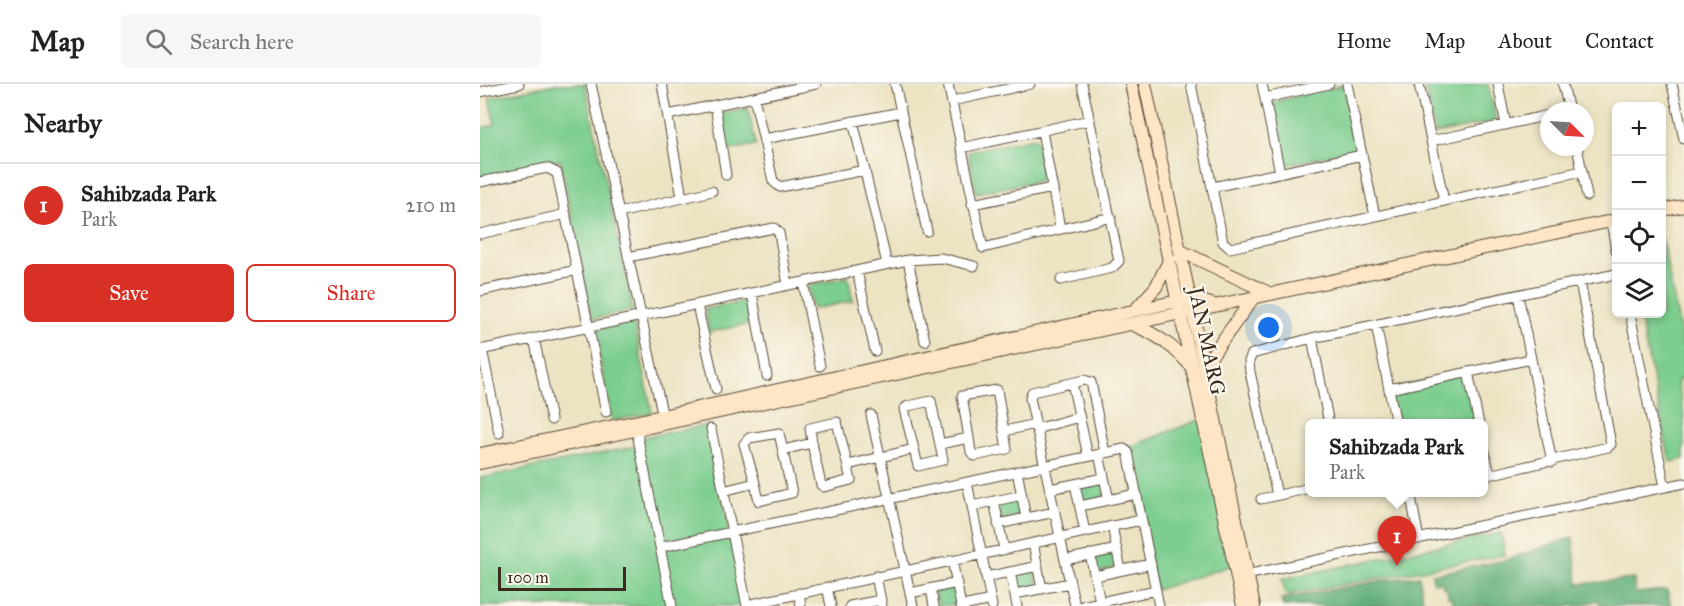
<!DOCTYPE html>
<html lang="en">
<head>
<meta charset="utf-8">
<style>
	body { margin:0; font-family:"IM FELL Great Primer",serif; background:#f6f6f6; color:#222 }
	.controls { position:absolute; right:18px; top:18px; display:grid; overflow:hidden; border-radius:9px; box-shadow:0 3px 9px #0003 }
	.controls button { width:54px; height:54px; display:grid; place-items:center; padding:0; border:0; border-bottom:2px solid #e0e0e0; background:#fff; color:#222; font:30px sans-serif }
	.compass { position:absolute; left:1060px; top:18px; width:54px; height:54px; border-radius:50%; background:#fff; box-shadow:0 3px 9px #0003; rotate:114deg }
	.scale { position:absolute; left:18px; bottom:15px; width:128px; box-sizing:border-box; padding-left:6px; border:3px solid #3b2a1e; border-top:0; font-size:16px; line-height:21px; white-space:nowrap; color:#3b2a1e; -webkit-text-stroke:4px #fbf7ec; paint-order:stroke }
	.you { position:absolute; left:789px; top:244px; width:21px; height:21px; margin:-15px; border:4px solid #fff; border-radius:50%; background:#1a73e8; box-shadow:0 0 0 9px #1a73e833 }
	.badge { display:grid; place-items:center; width:39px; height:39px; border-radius:50%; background:#d93025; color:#fff; font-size:20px; font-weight:700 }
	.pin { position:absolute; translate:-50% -50px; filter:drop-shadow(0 2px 3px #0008) }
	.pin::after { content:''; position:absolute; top:32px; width:21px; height:18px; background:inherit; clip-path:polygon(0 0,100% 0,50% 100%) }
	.popup { position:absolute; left:825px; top:335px; width:183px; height:78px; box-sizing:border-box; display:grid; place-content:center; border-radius:9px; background:#fff; filter:drop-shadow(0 2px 4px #0005); font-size:20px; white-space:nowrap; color:#767676 }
	.popup b { font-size:22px; color:#222 }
	.popup::after { content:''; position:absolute; left:50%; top:100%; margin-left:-12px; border:12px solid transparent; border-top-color:#fff }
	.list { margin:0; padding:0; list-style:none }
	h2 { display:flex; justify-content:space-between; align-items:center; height:78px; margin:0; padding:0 24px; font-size:26px }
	h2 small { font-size:20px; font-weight:400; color:#767676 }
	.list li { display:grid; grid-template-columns:39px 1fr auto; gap:18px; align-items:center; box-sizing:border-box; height:84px; padding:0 24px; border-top:2px solid #e0e0e0 }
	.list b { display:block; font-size:22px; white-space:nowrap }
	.list p { margin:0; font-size:20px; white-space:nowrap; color:#767676 }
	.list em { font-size:20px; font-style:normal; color:#767676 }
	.actions { display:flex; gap:12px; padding:18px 24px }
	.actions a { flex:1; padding:14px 0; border:2px solid #d93025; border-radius:9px; text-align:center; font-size:21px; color:#d93025 }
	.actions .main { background:#d93025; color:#fff }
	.icon { flex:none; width:33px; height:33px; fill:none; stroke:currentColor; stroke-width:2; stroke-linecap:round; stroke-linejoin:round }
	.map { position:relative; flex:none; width:1204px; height:522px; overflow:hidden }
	header { display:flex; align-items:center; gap:36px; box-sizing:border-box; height:84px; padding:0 30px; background:#fff; border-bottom:2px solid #e0e0e0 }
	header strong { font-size:28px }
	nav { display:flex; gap:33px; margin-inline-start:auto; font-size:21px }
	.search { width:420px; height:54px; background:#f6f6f6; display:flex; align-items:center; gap:15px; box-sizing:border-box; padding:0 21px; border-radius:9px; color:#767676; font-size:22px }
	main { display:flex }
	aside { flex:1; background:#fff }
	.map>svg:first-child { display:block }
	.green { fill:#7bcd8f; stroke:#5b7c56; stroke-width:1.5 }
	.forest { fill:#64b07a; stroke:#506d4c; stroke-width:1.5 }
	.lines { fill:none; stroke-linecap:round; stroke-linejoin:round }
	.minor-casing { stroke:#564637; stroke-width:11 }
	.secondary-casing { stroke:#564637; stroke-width:14 }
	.minor { stroke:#fff; stroke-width:9 }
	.secondary { stroke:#fde5c5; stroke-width:12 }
	.labels { text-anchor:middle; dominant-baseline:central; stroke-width:4.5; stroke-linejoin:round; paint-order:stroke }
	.street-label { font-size:21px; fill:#3b2a1e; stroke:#fbf7ec }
</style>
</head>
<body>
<header>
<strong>Map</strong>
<div class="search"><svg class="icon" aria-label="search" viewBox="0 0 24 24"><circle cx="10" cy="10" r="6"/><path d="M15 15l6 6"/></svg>Search here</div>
<nav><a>Home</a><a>Map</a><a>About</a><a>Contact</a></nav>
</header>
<main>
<aside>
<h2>Nearby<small></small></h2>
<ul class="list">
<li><span class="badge">1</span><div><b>Sahibzada Park</b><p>Park</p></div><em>210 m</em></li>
</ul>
<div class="actions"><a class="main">Save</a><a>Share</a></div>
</aside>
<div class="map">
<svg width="1204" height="522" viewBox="0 0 1204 522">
	<rect width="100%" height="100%" fill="#fbf7ec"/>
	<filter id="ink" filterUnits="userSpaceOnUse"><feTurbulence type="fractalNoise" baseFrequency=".0167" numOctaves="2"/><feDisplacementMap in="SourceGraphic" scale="12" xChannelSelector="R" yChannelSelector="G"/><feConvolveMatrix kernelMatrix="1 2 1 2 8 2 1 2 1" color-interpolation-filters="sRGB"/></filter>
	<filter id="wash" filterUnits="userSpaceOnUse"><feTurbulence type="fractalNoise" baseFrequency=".008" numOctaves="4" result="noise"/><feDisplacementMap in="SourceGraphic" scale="24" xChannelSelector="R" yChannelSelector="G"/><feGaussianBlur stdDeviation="1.35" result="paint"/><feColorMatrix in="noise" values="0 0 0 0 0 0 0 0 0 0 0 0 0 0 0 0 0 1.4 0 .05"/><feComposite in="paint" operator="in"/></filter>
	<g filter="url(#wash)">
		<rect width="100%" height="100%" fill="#ece3c2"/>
		<path class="green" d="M75,0H105L153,226L112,235L80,76L0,96V44L15,41L9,14Z
			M944,0H1008L1016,37L955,50Z
			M864,1L878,65L806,81L792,18Z
			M268,24L276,61L245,67L238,30Z
			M556,54L563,96L496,109L488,67Z
			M1182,155L1204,266V295L1197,296L1204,331V375L1190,378L1159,230H1182Z
			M368,193L373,217L333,225L328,201Z
			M266,217L270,240L229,248L225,225Z
			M154,238L172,329L132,337L114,246Z
			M988,288L999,339H916L909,305Z
			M729,332L759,479L676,506L644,365Z
			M228,341L265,522H0V394L158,362L157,354Z
			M623,397L625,414L602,419L599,402Z
			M540,414L543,431L520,436L518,419Z
			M1021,449L1025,471L806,511L802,495Z
			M635,468L637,483L617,489L614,472Z
			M555,485L558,502L537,507L534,491Z
			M475,503L478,520L458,522L455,507Z"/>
		<path class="forest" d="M1093,453L1098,500L1154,495L1155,509L1187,506L1191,522H1120L1118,516L1100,522H973L972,514L968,513L967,504H963L962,498L953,499L952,490L1026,476Z
			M939,492L944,522H803L801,515L904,496Z"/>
	</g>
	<g filter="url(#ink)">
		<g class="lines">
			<g class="minor-casing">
				<path id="minor" d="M111,0L184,338
					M182,0L201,108
					M415,0L447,147
					M468,0L503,164L631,133
					M711,0L743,158L750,164L1102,87
					M782,0L800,89
					M867,0L895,132
					M939,0L964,117
					M1018,0L1026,41
					M1083,0L1089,27
					M1192,0L1204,55
					M0,8L39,0
					M274,13L293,97L300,103L385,86
					M785,14L849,0
					M472,17L550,0
					M235,21L246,91
					M188,31L336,0
					M373,37L407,180
					M562,47L580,144
					M284,55L421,28
					M951,57L1069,31
					M1097,63L1107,112
					M481,64L610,36
					M0,98L67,84L77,89L126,328
					M733,103L882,71
					M492,120L573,104
					M139,129L232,107
					M1131,137L1136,166
					M0,150L86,130
					M148,173L294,144L299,149L308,201
					M428,176L445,257
					M377,187L395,267
					M581,196L632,184L639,177L602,0
					M323,198L340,282
					M0,207L97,186
					M272,209L287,292
					M1038,211L1072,378
					M217,221L236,305
					M1150,230L1185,403
					M896,241L916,340
					M54,254L71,336
					M832,254L849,340
					M2,265L19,349
					M0,266L428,176L461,174L494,182
					M988,288L999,340
					M592,299L608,372
					M909,305L1051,275
					M391,331L433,522
					M155,340L192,522
					M231,345L267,522
					M556,345L599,333
					M525,347L555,340
					M460,360L489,354L482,312L517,306L527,365L495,372L491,368L489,354
					M1004,364L1010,391
					M303,366L332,359L330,344L357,338L371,396L344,403L341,401L332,359
					M619,370L629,416
					M368,381L434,365L424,325L428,322L451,317L463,376L438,382L434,365
					M537,387L546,434
					M1004,392L1128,363L1131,360L1100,198
					M487,398L512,522
					M595,400L605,448
					M570,405L624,394
					M243,407L275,399L264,360L269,354L299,349L312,409L279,417L275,399
					M930,408L939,455
					M797,411L770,288L769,277L772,270L832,254L1136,190
					M781,415L830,404
					M514,417L524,465
					M492,422L542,411
					M600,422L656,410
					M518,440L575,428
					M632,442L641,486
					M553,459L562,505
					M181,463L644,365L648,368L679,522
					M610,470L620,518
					M472,476L481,522
					M585,476L637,465
					M530,488L537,522
					M396,492L402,522
					M615,492L671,480
					M761,492L1204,399
					M506,493L558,482
					M347,503L351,522
					M451,505L454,522
					M319,509L321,522
					M430,509L477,499
					M535,510L590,499
					M267,521L661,436
					M370,522L401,516
					M483,522L511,516
					M595,522L550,314L552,308L604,296L611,298L625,369
					M602,522L676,506"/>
			</g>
			<g class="secondary-casing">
				<path id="secondary" d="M651,0L763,522
					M665,0L774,522
					M1182,126L1204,122
					M701,167L791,210
					M655,226L676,203L690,175
					M651,240C677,250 693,262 712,283
					M724,282L774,213
					M0,370L182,332L711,214L734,221
					M0,379L1136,136"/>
			</g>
			<use href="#minor" class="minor"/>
			<use href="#secondary" class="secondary"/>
		</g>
	</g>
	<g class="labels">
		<g class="street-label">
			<text transform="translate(727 257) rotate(78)">JAN MARG</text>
		</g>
	</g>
</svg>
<div class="controls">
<button>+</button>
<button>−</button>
<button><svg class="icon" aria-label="locate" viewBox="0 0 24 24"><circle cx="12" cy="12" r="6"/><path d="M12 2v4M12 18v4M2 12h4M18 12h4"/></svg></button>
<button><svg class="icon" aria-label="layers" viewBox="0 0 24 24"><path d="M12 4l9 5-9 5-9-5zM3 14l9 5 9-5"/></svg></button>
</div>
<svg class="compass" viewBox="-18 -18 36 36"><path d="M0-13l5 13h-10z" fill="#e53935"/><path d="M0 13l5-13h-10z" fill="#767676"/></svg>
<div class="scale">100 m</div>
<div class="you"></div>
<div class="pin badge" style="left:917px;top:482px">1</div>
<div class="popup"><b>Sahibzada Park</b>Park</div>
</div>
</main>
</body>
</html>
